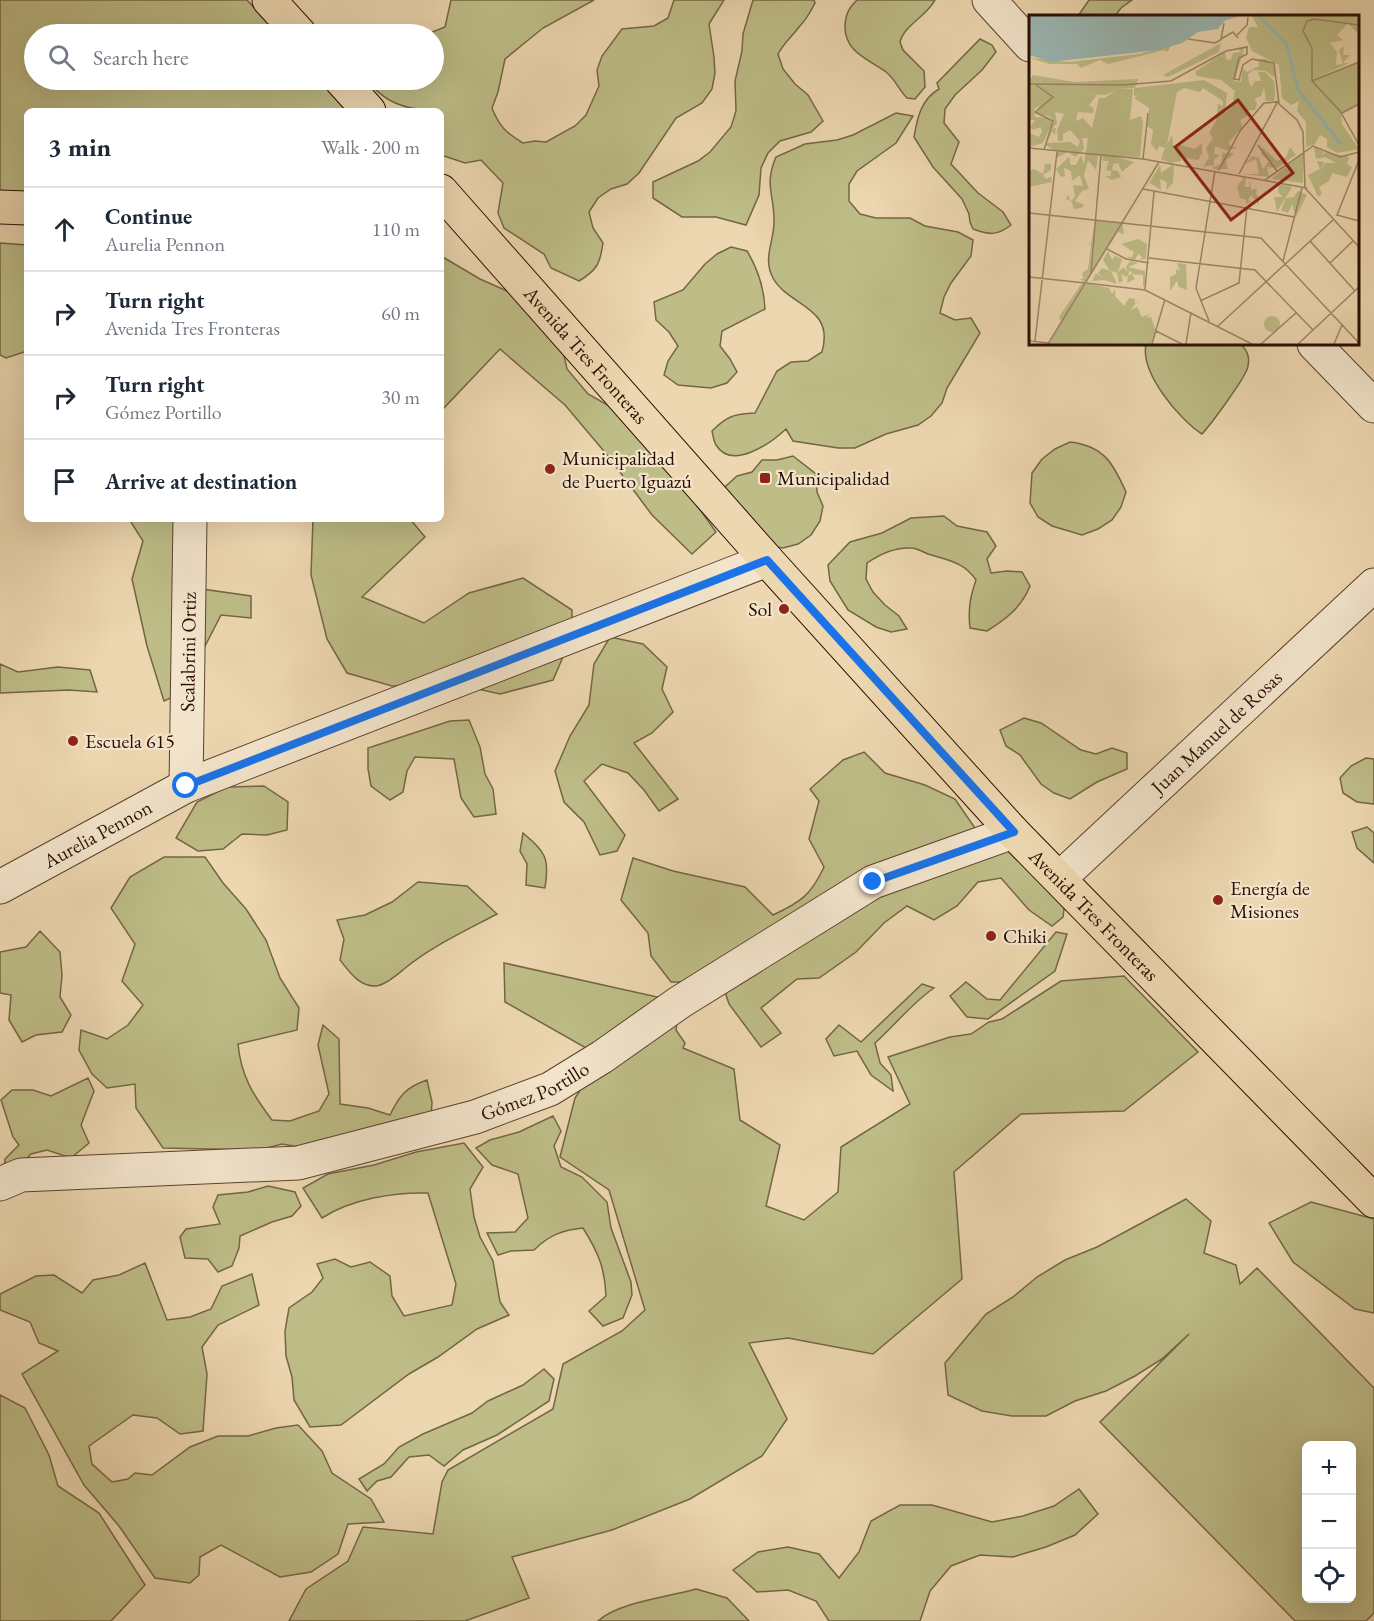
<!DOCTYPE html>
<html lang="en">
<head>
<meta charset="utf-8">
<style>
	body { margin:0; font-family:"EB Garamond",serif; background:#f6f6f7; color:#1f2937 }
	.controls { position:absolute; right:18px; bottom:18px; display:grid; overflow:hidden; border-radius:9px; box-shadow:0 6px 24px #0002 }
	.controls button { width:54px; height:54px; display:grid; place-items:center; padding:0; border:0; border-bottom:2px solid #e0e1e3; background:#fff; color:#1f2937; font:30px sans-serif }
	.stop { position:absolute; width:18px; height:18px; margin:-14px; border:4px solid #1a73e8; border-radius:50%; background:#fff }
	.stop.end { background:#1a73e8; border-color:#fff; box-shadow:0 2px 6px #0008 }
	.list { margin:0; padding:0; list-style:none }
	h2 { display:flex; justify-content:space-between; align-items:center; height:78px; margin:0; padding:0 24px; font-size:26px }
	h2 small { font-size:20px; font-weight:400; color:#747a83 }
	.list li { display:grid; grid-template-columns:39px 1fr auto; gap:18px; align-items:center; box-sizing:border-box; height:84px; padding:0 24px; border-top:2px solid #e0e1e3 }
	.list b { display:block; font-size:22px; white-space:nowrap }
	.list p { margin:0; font-size:20px; white-space:nowrap; color:#747a83 }
	.list em { font-size:20px; font-style:normal; color:#747a83 }
	.icon { flex:none; width:33px; height:33px; fill:none; stroke:currentColor; stroke-width:2; stroke-linecap:round; stroke-linejoin:round }
	.map { position:relative; flex:none; width:1374px; height:1621px; overflow:hidden }
	.search { position:absolute; background:#fff; box-shadow:0 6px 24px #0002; left:24px; top:24px; width:420px; height:66px; display:flex; align-items:center; gap:15px; box-sizing:border-box; padding:0 21px; border-radius:33px; color:#747a83; font-size:22px }
	.panel { position:absolute; background:#fff; box-shadow:0 6px 24px #0002; left:24px; top:108px; width:420px; height:414px; border-radius:9px }
	.map>svg:first-child { display:block }
	.green { fill:#bebd87; stroke:#746644; stroke-width:1.5; fill-rule:evenodd }
	.lines { fill:none; stroke-linecap:round; stroke-linejoin:round }
	.minor-casing { stroke:#5c402e; stroke-width:35 }
	.major-casing { stroke:#2b0e02; stroke-width:35 }
	.minor { stroke:#f3e5cc; stroke-width:33 }
	.major { stroke:#edd7b0; stroke-width:33 }
	.route { stroke:#1a73e8; stroke-width:8 }
	.poi-dot { fill:#8f2418; stroke:#f3e5cc; stroke-width:2 }
	.labels { text-anchor:middle; dominant-baseline:central; stroke-width:4.5; stroke-linejoin:round; paint-order:stroke }
	.street-label { font-size:20px; fill:#2b0e02; stroke:#f3e5cc }
	.poi-label { font-size:20px; fill:#2b0e02; stroke:#f3e5cc; text-anchor:start }
	.inset-river { fill:none; stroke:#9bb8b4; stroke-width:3 }
	.inset-road { fill:none; stroke:#9f876a; stroke-width:1.5 }
	.view { fill:#8f2418; fill-opacity:0.15; stroke:#8f2418; stroke-width:3 }
	.inset-edge { fill:none; stroke:#2b0e02; stroke-width:3 }
</style>
</head>
<body>
<div class="map">
<svg width="1374" height="1621" viewBox="0 0 1374 1621">
	<rect width="100%" height="100%" fill="#edd7b0"/>
	<filter id="stains"><feTurbulence type="fractalNoise" baseFrequency=".00333" numOctaves="4"/><feColorMatrix values="0 0 0 0 .2 0 0 0 0 .09 0 0 0 0 .02 0 0 0 .5 -.17"/></filter>
	<radialGradient id="worn" r=".72"><stop offset=".6" stop-color="#630" stop-opacity="0"/><stop offset="1" stop-color="#630" stop-opacity=".3"/></radialGradient>
	<path class="green" d="M0,0H247L278,34H34V80H319L340,102L345,111H27V196H0Z
		M451,0H594L543,28L505,59L498,92L492,108C499,126 506,133 523,143L535,141L546,142L575,126L586,115L599,86L597,70L602,56L622,29L654,26L668,18L674,0H724L709,24L714,57L715,73L712,89L702,103L676,118L639,173L627,184L611,189L598,198L589,212L593,228L603,243C600,264 597,270 579,281L551,268L544,254L504,228L498,213L503,183L481,160L465,163L441,155V111H420L419,109C396,107 380,97 367,80H434V34H391L430,33L445,27Z
		M753,0H814L815,3C811,11 806,20 799,27C791,38 785,41 778,54L783,69L795,84L808,95L823,121L811,132L780,141L768,153L761,168L759,195L746,225L716,217H682L653,198V182L698,161L710,152L731,127L736,111L735,81L742,51L743,34Z
		M857,0H935C927,16 904,25 900,42L903,50L924,71L925,87L915,99L907,98C899,90 895,79 886,72C868,59 844,52 845,25C846,13 849,8 857,0Z
		M1089,0H1132L1121,8L1115,16H1078Z
		M980,39L992,45L996,52L982,70L955,95L945,109L944,123L959,142L951,164L978,193L1003,212L1011,225C997,236 989,235 973,229L970,222L969,214L962,199L933,167L914,137C917,119 921,99 939,89L937,83Z
		M896,113L913,116L896,143L857,171L849,184V201L860,214L876,218H910L925,226L958,232L973,240L971,256L951,283L944,297L940,313L955,320L971,318L980,333L947,388L942,403L931,416L918,425L886,434L855,448H838L793,441L786,429C771,443 732,471 716,445C714,442 713,435 712,431C727,416 734,414 755,413L777,371L791,362L808,361L822,352C835,306 789,307 773,278C762,258 775,240 774,220C774,193 764,185 776,157L805,144L837,140L853,135Z
		M0,243L27,245V351L6,358L0,355Z
		M731,247L747,251C758,269 764,288 765,309L722,331L720,346L730,359L737,372L727,383L711,388L678,385L664,375L668,361L678,346L669,332L656,320L654,302L683,290L705,264L717,254Z
		M441,256L480,279L525,299L556,320L567,369L588,394L627,416L655,447L716,532L692,554L652,515L608,456L565,405L500,349L441,411Z
		M1146,344H1241C1247,351 1250,356 1248,366C1247,376 1211,424 1202,434C1179,419 1140,373 1146,344Z
		M1070,442C1104,446 1113,463 1126,492L1121,507L1112,520L1098,529L1082,535L1052,526L1038,517L1030,503L1032,473L1042,459L1055,449Z
		M793,456L816,474L817,492L823,506L820,521L811,535L798,544L783,548L766,545L719,503L725,487L737,476L752,472L762,460H777Z
		M944,516L957,526L987,532L996,546L987,559L991,573L1007,571L1022,572L1030,586C1021,608 1006,619 987,631L970,628C968,610 970,597 976,580C964,562 948,560 928,554C923,552 917,548 911,548C894,547 880,554 867,563L866,579L873,592L885,605L899,616L907,629L891,632L876,627L848,610L830,581L828,565L850,542L882,533L911,518Z
		M129,519H205L202,589L251,596V618L221,615L203,650L187,691L164,701L147,646L132,579L143,541Z
		M313,519H410L425,537L362,597L424,623L469,593L523,578L572,610V636L553,680L500,694L451,683L392,686L347,673L327,639L311,575Z
		M610,637L643,644L667,667L662,689L673,712L652,733L634,743L678,799L659,811L644,790L628,773L602,764L584,781L625,835L617,851L600,855L584,822L564,802L555,771L570,736L589,705L594,664Z
		M0,664L18,672L58,667L90,670L97,692L69,690L0,693Z
		M1024,718L1041,723L1081,750L1096,754L1112,748L1127,753V769L1097,782L1070,799L1054,793L1041,784L1020,755L1006,746L1000,730Z
		M469,720L480,747L485,774L493,789L496,814L474,817L461,798L454,759L415,757L407,771L403,792L390,800L371,786L368,769V748L450,721Z
		M864,752L885,773L925,785L955,799L977,831L696,982H671L651,956L648,933L621,900L633,858L673,871L745,887L773,915C801,902 811,895 824,867L809,839L819,801L810,789L843,760Z
		M1366,758L1374,759V804L1357,802L1343,793L1340,778L1351,766Z
		M264,786L288,802L287,830L267,835L242,834L223,849L198,851L176,838L197,802L227,787Z
		M1367,827L1374,833V863L1357,848L1352,832Z
		M523,833C545,852 550,857 545,888L526,885L527,864L520,851Z
		M1017,846L1066,893L1063,917L1052,926L1029,910L1001,878L978,882L957,906L934,920L907,906L884,923L856,952L819,978L797,979L761,1008L781,1033L761,1047L729,1004L723,986L874,892Z
		M164,857H205L223,883L246,909L266,940L280,978L299,1008L297,1030L238,1044C241,1076 253,1095 272,1120L290,1121L319,1111L329,1094L318,1045L323,1025L339,1039L340,1104L368,1108L390,1115C399,1096 406,1087 427,1080L432,1102L431,1118L316,1150L282,1144L259,1150L163,1148L136,1108L135,1084L107,1088L92,1074L79,1050L81,1030L107,1039L128,1025L143,1005L122,981L135,944L111,908L130,877Z
		M418,882L467,886L497,914C465,931 432,946 404,969C397,975 386,985 376,986C359,987 349,971 340,960L344,939L337,920L365,915L392,902Z
		M40,931L60,952L62,975L60,997L71,1015L62,1032L36,1035L22,1042L9,1020L11,995L0,993V952L26,947Z
		M1056,932L1067,934L1055,971L988,1019L967,1017L950,996L966,982L987,999L1000,1000Z
		M504,963L680,1002L676,1030L685,1043L683,1048L734,1069L740,1120L780,1145L766,1206L804,1220L838,1192L841,1147L910,1104L888,1057L950,1037L971,1034L989,1022L1002,1019L1061,981L1124,976L1198,1052L1124,1111L1021,1114L954,1172L962,1279L873,1354L788,1338L749,1343L787,1419L762,1456L690,1499L612,1530L512,1557L529,1598L465,1621H289L306,1589L348,1561L363,1527L433,1534L442,1482L448,1470L553,1409L563,1364L622,1331L645,1310L609,1190L560,1157L575,1098L602,1057L505,1002Z
		M922,984L934,988C912,1003 895,1025 875,1043L880,1063L891,1075L893,1091L871,1075L857,1051L834,1056L826,1039L839,1025L861,1042Z
		M88,1078L94,1091L81,1125L89,1143L71,1158L47,1150L31,1154L18,1168L4,1173L5,1159L19,1145L13,1137L1,1100L12,1090H33L51,1096Z
		M553,1116L561,1131L554,1146L561,1167L582,1177L607,1202L611,1228L631,1282L632,1295L623,1318L603,1326L589,1311L606,1296C605,1268 598,1252 583,1228C563,1230 549,1235 534,1250L511,1251L498,1255L487,1233L515,1232L528,1218L518,1174L492,1165L476,1148L490,1140L519,1132Z
		M464,1143L483,1167L470,1189L474,1217L480,1237L493,1261L500,1302L509,1315L477,1329L438,1357L409,1374L341,1425L310,1427L294,1400L292,1377L286,1356L285,1331L289,1308L312,1292L323,1278L317,1264L335,1259L351,1267L370,1262L390,1276L392,1296L404,1316L452,1305L456,1284L428,1193C394,1192 351,1199 322,1218L303,1188L328,1174L374,1165L416,1152Z
		M268,1186L295,1192L301,1206L292,1216L272,1222L240,1236L239,1248L232,1266L218,1272L208,1259L185,1258L180,1237L186,1229L220,1224L213,1207L218,1195L248,1192Z
		M1186,1199L1211,1221L1204,1253L1236,1265L1240,1284L1257,1268L1374,1388V1613L1366,1621H1295L1100,1422L1189,1334L1162,1359L1135,1376L1106,1391L1075,1401L1046,1416H1012L982,1411L948,1395L945,1363L986,1314L1013,1297L1037,1277L1065,1260L1097,1247ZM1306,1446H1352V1598H1306Z
		M1311,1202L1374,1219V1313L1355,1309L1293,1262L1269,1223Z
		M145,1263L167,1320L190,1317L211,1309L222,1286L252,1274L259,1305L218,1325L202,1347L207,1374L203,1431L180,1434L157,1418L133,1415L89,1446L92,1464L112,1482L128,1479L135,1473L152,1475L190,1447L218,1436H248L276,1428L298,1425L322,1451L332,1473L371,1499L384,1522L348,1524L338,1554L311,1572L280,1577L221,1545L200,1557L199,1575L190,1583L155,1578L119,1526L84,1485L22,1374L58,1351L39,1343L30,1322L0,1310V1294L36,1276L54,1275L82,1293L93,1280L119,1275Z
		M544,1369L554,1379L549,1401L497,1435L463,1450L444,1466L429,1455L409,1457L391,1477L377,1481L367,1491L359,1479L384,1464L399,1447L423,1434L472,1413L488,1401L523,1385Z
		M0,1395L25,1408L49,1455L58,1486L99,1513L145,1585L111,1621H0Z
		M1079,1489L1098,1514L1075,1535L1046,1547L1013,1557L980,1555L951,1566L930,1591L920,1621H829L816,1601L788,1590L757,1592L733,1570L758,1552L788,1547L819,1554L839,1578L859,1552L871,1521L900,1505H932L992,1522L1023,1516L1054,1506Z
		M696,1589L727,1598L749,1621H598C619,1602 668,1597 696,1589Z"/>
	<g class="lines">
		<g class="minor-casing">
			<g id="minor">
				<path d="M989,0L1030,45"/>
				<path d="M1314,344L1374,406"/>
				<path id="s1" d="M186,786L190,519"/>
				<path id="s2" d="M1060,878L1374,585"/>
				<path id="s3" d="M0,887L186,786L767,560"/>
				<path id="s4" d="M0,1184L21,1175L298,1163L475,1117L550,1089L602,1057L680,1002L873,882L1013,832"/>
			</g>
		</g>
		<g class="major-casing">
			<g id="major">
				<path d="M269,0L300,34"/>
				<path d="M341,80L369,111"/>
				<path id="s5" d="M441,191L767,560L1013,832L1374,1201"/>
				<path d="M0,207L27,208"/>
			</g>
		</g>
		<use href="#minor" class="minor"/>
		<use href="#major" class="major"/>
	</g>
	<g class="lines">
		<path class="route" d="M186,786L767,560L1014,832L873,882"/>
	</g>
	<g class="poi-dot">
		<circle cx="550" cy="469" r="6"/>
		<rect x="759" y="472" width="12" height="12" rx="3"/>
		<circle cx="784" cy="609" r="6"/>
		<circle cx="73" cy="741" r="6"/>
		<circle cx="1218" cy="900" r="6"/>
		<circle cx="991" cy="936" r="6"/>
	</g>
	<g class="labels">
		<g class="street-label">
			<text stroke="none"><textPath href="#s5" startOffset="219">Avenida Tres Fronteras</textPath></text>
			<text stroke="none"><textPath href="#s1" startOffset="134">Scalabrini Ortiz</textPath></text>
			<text stroke="none"><textPath href="#s2" startOffset="214">Juan Manuel de Rosas</textPath></text>
			<text stroke="none"><textPath href="#s3" startOffset="111">Aurelia Pennon</textPath></text>
			<text stroke="none"><textPath href="#s5" startOffset="975">Avenida Tres Fronteras</textPath></text>
			<text stroke="none"><textPath href="#s4" startOffset="548">Gómez Portillo</textPath></text>
		</g>
		<g class="poi-label">
			<text x="562" y="458">Municipalidad<tspan x="562" dy="23">de Puerto Iguazú</tspan></text>
			<text x="777" y="478">Municipalidad</text>
			<text x="772" y="609" text-anchor="end">Sol</text>
			<text x="85" y="741">Escuela 615</text>
			<text x="1230" y="888">Energía de<tspan x="1230" dy="23">Misiones</tspan></text>
			<text x="1003" y="936">Chiki</text>
		</g>
	</g>
	<g transform="translate(1029 15)">
		<rect width="330" height="330" fill="#edd7b0"/>
		<path d="M223,1H330V20L319,8L308,20L314,25L301,28L308,37L307,50L314,49L310,35L315,31L314,40H321L314,48H320L292,61L330,47V89L312,99L313,109L330,134L308,138L298,132V124L291,120L286,129L277,132V107L268,96L270,86L262,90L253,83L250,50L223,36L217,23L220,12H229ZM192,28L190,37L139,62L134,60ZM144,29L138,37L135,35L79,49L71,45L52,53L48,49H21L0,43L40,47L111,39ZM216,31L205,66L212,67L214,54L218,57L230,51L229,44H237L245,49L246,63L237,56L224,55L219,59L220,67L222,72L226,66H232L229,57H236L245,66L246,78L245,86H237L235,72L232,81L225,84L228,88L226,95L215,96L220,100L211,105L213,112L200,127L201,131L208,132L199,136L186,131L185,139L191,140L185,145V152L192,148L194,137L198,139L196,144L200,137L205,139L197,145L199,154H191L195,146L189,155L185,154L183,150L174,152L180,143L177,133L184,123L180,118L187,106L189,89L194,91V86L174,73L171,77L155,73L148,77L138,130L143,120L145,136L147,129L166,134L173,128V138L169,145L152,142V146L141,148L132,144L136,133L130,131L128,136L122,129L124,115L118,111L120,93L105,83L109,80L105,81V73L88,74H104L101,105L112,101L114,107L111,142L84,141L105,147L93,157L89,148L84,149L83,155L89,156L92,162L83,165L76,161H82V156L77,155L80,146H74L73,140L69,139L67,155L59,145L55,161L60,174L53,176L46,186L56,190L52,193L45,194L42,186L37,184L39,180L42,186L46,182L44,170L54,171L51,160L43,166L42,156L35,153L36,161L32,162L27,154L40,142L42,150H47L52,140L55,150L59,123H53L55,134L46,142L39,137L27,143V136L16,130L25,106L20,101L7,99L11,90L5,94L6,102L20,103L23,108L14,128L0,132V118L10,122L13,117L12,112L4,115L1,112L6,105H1L0,111V66L4,60L45,67L109,64L106,73L175,65L198,78L196,98L203,92L206,76L192,65L168,61L166,57L196,37L197,44L202,45L204,38L212,37L209,34ZM87,75L76,83H70L63,113L54,103L47,106L49,97L64,98L65,94L60,90L68,80L58,79L77,80ZM26,97L35,99L28,115L29,126H34V119L41,115L51,126L49,132L41,127L18,128L23,116L26,120L27,113L23,114L28,108ZM233,132L248,146L257,142L261,132L267,140L248,153L238,152L240,162L214,159H230L227,144L216,149L223,141L230,143L234,154L240,146L232,139ZM285,132L295,137L292,141L297,137L320,142L318,149L323,152L318,162L303,158L300,166L290,172L293,179L289,182L279,160L291,154L288,146L295,147L292,157L296,148H307L296,142L287,144ZM274,138V168L243,164V163ZM16,149H22V155L14,160L17,164L22,162L23,167L0,172V156L5,154L14,159ZM145,149L144,168L137,175L138,167L131,164L132,175L121,168L117,173L131,150L132,158ZM210,160L217,163L216,172H220L221,164L222,175L228,173L227,178L230,184V190L222,180L219,185L228,191L219,187L217,190V185L211,183L208,171L214,164ZM250,169L263,172L248,197L245,182H254L249,177ZM269,176L278,180L267,202L263,189L259,198L252,195L257,183L265,182ZM66,205L93,207L95,219L89,217L57,268L80,273L83,279L86,274V281L95,291L100,283L106,284V289L114,281L101,295L108,292L113,302L120,299L117,303L122,302L127,316L123,329H19L32,306L30,302L54,266L50,264H54L53,258L59,254L62,229L58,230L62,228ZM109,224L118,229L117,244L111,245L113,242L109,239L106,245L97,242H103L105,237L92,229ZM79,236L83,245L86,241L93,244L89,258L94,252L98,257L97,252L101,246L109,248L99,252L116,256V270L114,272V260L103,259L106,264L98,268L99,260L103,259L101,255L98,262L92,259L94,266L90,268L88,258L82,256L88,269L75,265L63,266L67,258L75,264L69,258L73,253L81,256L74,245ZM148,248L157,249L158,275L150,272L148,266L141,276V262L147,259V254L151,256ZM235 309a8 8 0 1 1 16 0a8 8 0 1 1-16 0Z" fill="#bebd87" fill-rule="evenodd"/>
		<path d="M0,1H210L195,6L189,14L169,17L153,28L129,35L21,47L0,40Z" fill="#9bb8b4"/>
		<path class="inset-river" d="M230,1L257,28L269,75L312,129M0,10L113,14L157,24"/>
		<path class="inset-road" d="M195,8L192,24L204,17L209,23M330,10L285,4L278,6L274,16L283,33V66L311,96L330,130M208,20L218,10L219,2M159,24L186,28L193,24M283,66L330,47M0,69L94,70L142,66L197,36L218,32V39L210,43L205,64L210,65L214,50L223,44L245,48L250,89L268,105L274,117L276,173L330,232M7,70L24,82L6,97L24,106L15,135M313,98L330,89M229,130L248,156M0,133L114,144L278,173M114,144L119,98M330,145L308,200L330,206M190,155L211,116L235,88L248,87M210,159L249,86M236,165L284,131L311,142L330,137M114,174L265,202M0,198L232,223L330,328M281,226L326,276M78,234L97,244L120,248M120,243L226,255L284,315M254,246L273,173M301,248L324,226M62,258L72,140M0,262L56,268M57,268L116,275L223,329M116,274L125,177M171,286L210,268L218,192M180,306L167,273L186,156M189,311L304,205M127,316L153,329M0,326L20,328M6,326L28,137M19,329L130,147M123,329L136,284M157,329L162,297M232,329L268,297M269,329L330,272M305,329L313,310"/>
		<path class="view" d="M209,85L264,158L202,205L146,132Z"/>
		<rect width="330" height="330" class="inset-edge"/>
	</g>
	<rect width="100%" height="100%" filter="url(#stains)"/>
	<rect width="100%" height="100%" fill="url(#worn)"/>
</svg>
<div class="controls">
<button>+</button>
<button>−</button>
<button><svg class="icon" aria-label="locate" viewBox="0 0 24 24"><circle cx="12" cy="12" r="6"/><path d="M12 2v4M12 18v4M2 12h4M18 12h4"/></svg></button>
</div>
<div class="stop" style="left:186px;top:786px"></div>
<div class="stop end" style="left:873px;top:882px"></div>
<div class="search"><svg class="icon" aria-label="search" viewBox="0 0 24 24"><circle cx="10" cy="10" r="6"/><path d="M15 15l6 6"/></svg>Search here</div>
<section class="panel">
<h2>3 min<small>Walk · 200 m</small></h2>
<ul class="list">
<li><svg class="icon" aria-label="ahead" viewBox="0 0 24 24"><path d="M12 20V5M6 11l6-6 6 6"/></svg><div><b>Continue</b><p>Aurelia Pennon</p></div><em>110 m</em></li>
<li><svg class="icon" aria-label="right" viewBox="0 0 24 24"><path d="M7 20v-9h11M14 6l5 5-5 5"/></svg><div><b>Turn right</b><p>Avenida Tres Fronteras</p></div><em>60 m</em></li>
<li><svg class="icon" aria-label="right" viewBox="0 0 24 24"><path d="M7 20v-9h11M14 6l5 5-5 5"/></svg><div><b>Turn right</b><p>Gómez Portillo</p></div><em>30 m</em></li>
<li><svg class="icon" aria-label="arrive" viewBox="0 0 24 24"><path d="M6 21V4h12l-3 4 3 4H6"/></svg><div><b>Arrive at destination</b></div></li>
</ul>
</section>
</div>
</body>
</html>
